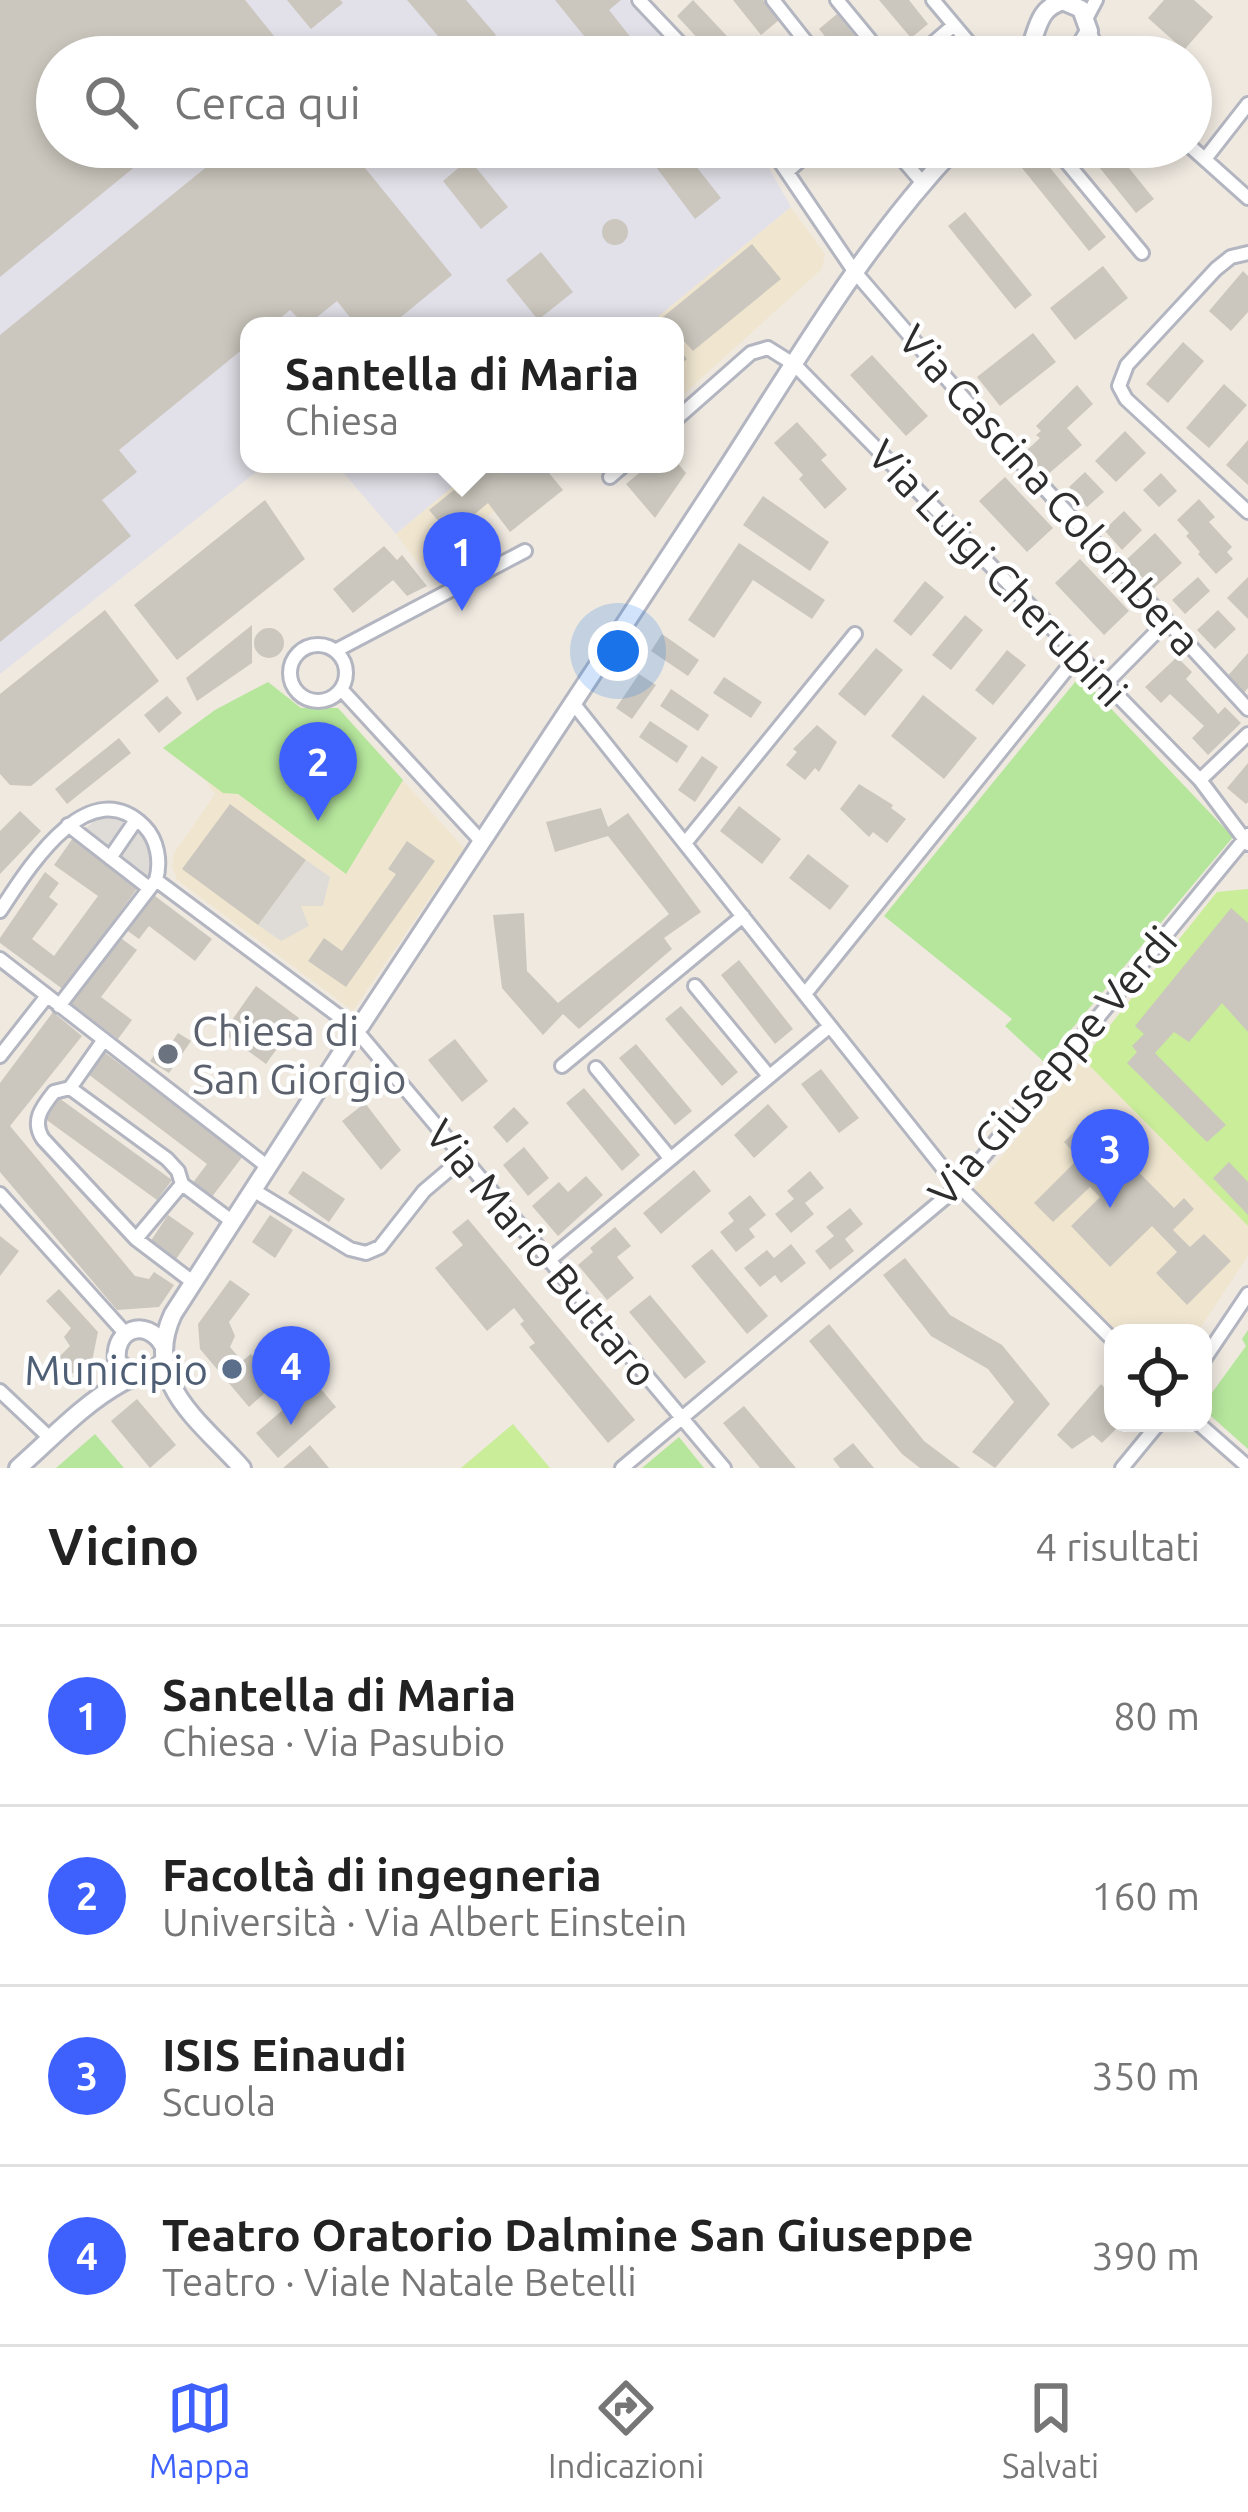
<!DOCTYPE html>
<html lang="it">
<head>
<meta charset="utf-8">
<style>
	body { margin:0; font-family:Ubuntu,sans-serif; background:#f6f6f6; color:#222 }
	.controls { position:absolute; right:36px; bottom:36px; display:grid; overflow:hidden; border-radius:24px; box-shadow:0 6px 18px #0003 }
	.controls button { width:108px; height:108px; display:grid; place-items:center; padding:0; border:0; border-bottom:3px solid #e0e0e0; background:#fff; color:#222; font:60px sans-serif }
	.you { position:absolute; left:618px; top:651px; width:42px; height:42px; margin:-30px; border:9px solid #fff; border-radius:50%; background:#1a73e8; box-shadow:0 0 0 18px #1a73e833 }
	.badge { display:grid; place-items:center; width:78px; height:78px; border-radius:50%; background:#3e61fe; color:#fff; font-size:39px; font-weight:700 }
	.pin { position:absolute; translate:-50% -99px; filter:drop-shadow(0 3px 6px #0008) }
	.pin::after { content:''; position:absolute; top:63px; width:42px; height:36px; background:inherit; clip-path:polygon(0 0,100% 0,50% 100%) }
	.popup { position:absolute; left:240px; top:317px; width:444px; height:156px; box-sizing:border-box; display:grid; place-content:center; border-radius:24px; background:#fff; filter:drop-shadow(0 3px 9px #0005); font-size:39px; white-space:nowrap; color:#767676 }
	.popup b { font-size:45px; color:#222 }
	.popup::after { content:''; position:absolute; left:50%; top:100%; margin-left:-24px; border:24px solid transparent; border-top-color:#fff }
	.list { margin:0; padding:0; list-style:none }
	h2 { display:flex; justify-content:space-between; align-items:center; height:156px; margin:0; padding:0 48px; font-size:51px }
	h2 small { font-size:39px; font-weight:400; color:#767676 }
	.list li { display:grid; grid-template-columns:78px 1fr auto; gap:36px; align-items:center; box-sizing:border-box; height:180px; padding:0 48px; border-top:3px solid #e0e0e0 }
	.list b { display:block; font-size:45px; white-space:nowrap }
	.list p { margin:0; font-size:39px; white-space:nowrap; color:#767676 }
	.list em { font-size:39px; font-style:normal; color:#767676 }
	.icon { flex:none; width:66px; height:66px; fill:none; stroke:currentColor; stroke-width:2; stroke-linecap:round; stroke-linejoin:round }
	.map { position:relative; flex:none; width:1248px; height:1468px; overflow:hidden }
	.search { position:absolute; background:#fff; box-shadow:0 6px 18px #0003; left:36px; right:36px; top:36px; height:132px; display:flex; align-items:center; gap:30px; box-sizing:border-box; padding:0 42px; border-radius:66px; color:#767676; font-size:45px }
	.sheet { height:876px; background:#fff }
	nav { display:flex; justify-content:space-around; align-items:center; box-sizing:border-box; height:168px; border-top:3px solid #e0e0e0; background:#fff; font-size:33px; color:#767676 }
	nav a { display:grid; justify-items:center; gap:6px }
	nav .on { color:#3e61fe }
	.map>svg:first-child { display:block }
	.industrial { fill:#e2e0e8 }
	.education { fill:#f0e6d0 }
	.green { fill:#b5e69c }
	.pitch { fill:#c9ed98 }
	.plaza { fill:#dfdcd7 }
	.building { fill:#cbc7be }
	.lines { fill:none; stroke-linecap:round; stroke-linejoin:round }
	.street-casing { stroke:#b3b6c1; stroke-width:18 }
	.secondary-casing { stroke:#b3b6c1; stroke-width:22 }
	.street { stroke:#fff; stroke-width:12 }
	.secondary { stroke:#fff; stroke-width:16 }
	.worship-dot { fill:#6b7280; stroke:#fff; stroke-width:4.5 }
	.service-dot { fill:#5c6f8a; stroke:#fff; stroke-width:4.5 }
	.labels { text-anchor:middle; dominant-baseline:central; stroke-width:9; stroke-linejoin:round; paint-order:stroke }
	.street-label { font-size:42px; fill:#2d2d2d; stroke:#fff }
	.worship-label { font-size:42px; fill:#5b616d; stroke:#fff; text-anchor:start }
	.service-label { font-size:42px; fill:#4e5e75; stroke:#fff; text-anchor:end }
</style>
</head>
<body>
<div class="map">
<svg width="1248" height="1468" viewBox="0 0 1248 1468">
	<rect width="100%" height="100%" fill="#efe9e0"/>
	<path class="industrial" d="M0,0H628L684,57H57V147H757L791,207L647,326H249V464H266L0,674Z
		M336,464H480L396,534Z"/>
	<path class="education" d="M791,207L825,254L822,269L675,402V326H647Z
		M480,464H554L422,568L396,534Z
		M268,682L301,708H338L464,848L353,1011L177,880L172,866L174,853L215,794L206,781L163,748L215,710Z
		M1083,1059L1248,1226V1256L1197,1333H1114L973,1190Z"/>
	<path class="green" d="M1080,676L1233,837L1044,1062L1005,1026L1012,1019L884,916Z
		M268,682L301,708H338L403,780L346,874L238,794L223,793L163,748L215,710Z
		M1248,1330V1449L1203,1409V1405L1246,1346L1242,1339Z
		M95,1434L124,1468H56Z
		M679,1437L704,1468H642Z"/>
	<path class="pitch" d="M1248,889V1226L1083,1059L1217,892Z
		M513,1424L550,1468H461Z"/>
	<path class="plaza" d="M120,818L142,831L153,849L152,872L143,888L73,838L97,819Z
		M306,860L330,877L323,906H301L309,926L281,941L258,925Z"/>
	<path class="building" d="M0,0H245L283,47L270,57H57V147H159L0,277Z
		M287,0H340L343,3L311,29Z
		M407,0H466L496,35L471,57H456Z
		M555,0H621L609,10L636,44L620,57H601Z
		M693,0L740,50L732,57H715L677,16Z
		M733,0H763L779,20L761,35Z
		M879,0H909L928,24L911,38Z
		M1164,0H1194L1213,17L1184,50L1148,18Z
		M837,14L872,57H842L819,29Z
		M231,147H348L452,275L390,326H357L337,301L306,326L290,310L271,326H249V344L119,450L137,472L102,500L131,536L0,642V335Z
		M641,147H681L721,198L695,219Z
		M1083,147H1112L1154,199L1136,213Z
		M1039,154L1106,237L1089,251L1022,168Z
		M469,159L508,207L481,229L443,181Z
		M965,212L1032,295L1015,309L948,226Z
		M602 232a13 13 0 1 1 26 0a13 13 0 1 1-26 0Z
		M752,244L781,279L693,351L683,340L676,346L687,359L675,369V326H652Z
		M541,252L573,292L538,320L506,280Z
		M1103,266L1128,298L1075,340L1050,308Z
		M1243,271L1248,276V312L1231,331L1209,311Z
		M1033,333L1056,362L1000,406L977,377Z
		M1183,342L1204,361L1168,403L1146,384Z
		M872,355L928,416L906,436L850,375Z
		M1224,384L1247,405L1209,448L1186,428Z
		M1077,385L1093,404L1067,428L1082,445L1046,476L1025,452L1040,438L1036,435L1041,431L1036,426Z
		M797,422L827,455L821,460L847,489L825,509L799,479L803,475L774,443Z
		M1125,431L1146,453L1116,482L1095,461Z
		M1248,440V485L1226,465Z
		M675,460L686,473L655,518L626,484L650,464H675Z
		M494,464H531L537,472L544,467L563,490L510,532L488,503L450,535L429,510L454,490L458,494Z
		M1085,472L1104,492L1087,507L1069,487Z
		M1161,473L1177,491L1159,507L1143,490Z
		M1005,477L1053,528L1027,552L979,501Z
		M763,496L829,542L810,571L743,525Z
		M1199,499L1215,517L1209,522L1232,547L1227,552L1233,559L1216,574L1198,554L1200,552L1186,536L1189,533L1177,520Z
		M265,500L305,559L177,660L134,605Z
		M1124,511L1142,530L1122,550L1104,530Z
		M1155,533L1182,563L1153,589L1126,560Z
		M739,543L825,600L812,619L753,580L714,638L688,620Z
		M384,546L397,560L402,555L427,586L407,596L393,580L353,613L333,589Z
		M1080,559L1129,611L1104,635L1055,583Z
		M1198,577L1210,591L1185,614L1172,600Z
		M1248,577V619L1227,598Z
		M925,581L944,597L911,636L893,621Z
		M105,610L159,681L31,786L10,785L0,774V694Z
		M1218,610L1236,629L1215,649L1197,630Z
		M965,615L983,630L951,670L932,655Z
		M252,625V663L197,701L186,678Z
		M254 643a15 15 0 1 1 30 0a15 15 0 1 1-30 0Z
		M662,634L699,660L688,676L651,651Z
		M876,648L903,670L865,716L838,694Z
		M1007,650L1026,665L993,705L975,690Z
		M1248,653V688L1243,694L1225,679Z
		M1177,657L1192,672L1186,679L1215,710L1218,714L1225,707L1241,723L1208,755L1192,738L1204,726L1170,694L1161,703L1145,687Z
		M639,674L656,685L632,719L616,708Z
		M724,677L762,702L751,718L713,693Z
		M671,689L709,715L698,731L660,706Z
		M923,695L977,738L944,779L891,736Z
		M167,696L182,713L159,733L144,715Z
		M650,721L688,746L677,763L639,737Z
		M817,725L837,742L819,772L815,768L805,780L786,765L797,752L793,749Z
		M119,738L131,753L67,804L55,789Z
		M702,756L718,767L695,802L678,790Z
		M1248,763V802L1246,804L1227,788Z
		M859,784L893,805L891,808L906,819L887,843L873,832L869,837L840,809Z
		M230,804L306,860L258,925L182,869Z
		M739,806L781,839L762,864L720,831Z
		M601,808L608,827L628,813L701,912L664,938L672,949L579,1029L563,1014L543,1035L502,988L493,915L524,913L527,971L558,1003L669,914L608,836L555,852L546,822Z
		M20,811L41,831L0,874V831Z
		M73,838L139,886L64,990L0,943V938L45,872L59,883L49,897L58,904L32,939L54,956L98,896L54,865Z
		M407,841L435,861L346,987L308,961L324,938L342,951L396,874L388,869Z
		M808,854L849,886L830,910L789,878Z
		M151,893L212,939L195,961L149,926L139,939L125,929Z
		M1231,908L1248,923V1032L1222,1003L1189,1042L1174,1032L1155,1053L1226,1125L1207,1142L1127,1063L1137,1052L1132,1046L1144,1034L1135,1026Z
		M118,936L137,950L101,997L132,1020L118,1039L68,1001Z
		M739,960L793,1029L775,1044L721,975Z
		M256,986L299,1018L266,1064L223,1033Z
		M681,1006L738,1072L722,1086L665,1019Z
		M53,1012L82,1036L10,1126L135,1276L149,1279L154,1272L174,1285L159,1307L117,1310L0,1172V1083Z
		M178,1033L191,1041L169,1073L150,1061L162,1044L168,1048Z
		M455,1039L488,1081L462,1102L428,1060Z
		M636,1044L692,1111L675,1125L619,1058Z
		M104,1052L243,1156L211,1198L192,1184L207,1164L88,1074Z
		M821,1069L859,1118L839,1133L801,1084Z
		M584,1088L640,1155L622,1171L566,1103Z
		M59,1098L172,1180L157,1200L44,1118Z
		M365,1103L401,1150L381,1170L342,1121Z
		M768,1104L788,1127L754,1158L734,1135Z
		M514,1107L529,1123L507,1143L493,1127Z
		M1095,1111L1127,1143L1119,1152L1174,1208L1184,1198L1194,1209L1173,1230L1190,1247L1204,1234L1231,1261L1187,1305L1156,1273L1177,1252L1152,1226L1110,1267L1071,1226L1100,1197L1090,1187L1053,1222L1034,1203L1079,1158L1064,1142Z
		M524,1147L549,1178L528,1196L503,1165Z
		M1229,1162L1248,1182V1215L1213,1178Z
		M694,1170L711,1191L661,1234L643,1213Z
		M303,1171L345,1199L329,1222L288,1193Z
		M810,1171L824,1188L805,1203L814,1214L791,1233L775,1214L794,1199L787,1191Z
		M586,1176L603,1195L558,1236L532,1206L559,1182L568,1192Z
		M750,1195L766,1215L749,1229L755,1237L736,1252L720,1232L734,1221L728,1213Z
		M850,1208L863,1224L845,1239L854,1251L830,1270L815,1251L834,1236L826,1227Z
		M168,1215L194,1233L174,1262L148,1245Z
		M270,1215L293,1230L275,1258L252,1242Z
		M468,1219L635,1420L608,1443L529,1347L535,1343L520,1324L524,1321L514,1308L487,1331L435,1268L463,1245L452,1232Z
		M615,1227L631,1246L617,1257L634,1278L607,1300L578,1265L593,1252L590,1248Z
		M0,1236L19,1251L0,1276Z
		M791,1244L806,1263L781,1283L775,1275L760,1287L744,1268L767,1250L774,1258Z
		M712,1249L768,1316L747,1334L691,1266Z
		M905,1258L950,1315L1002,1345L1050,1404L995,1468L972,1452L1014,1402L988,1369L931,1336L883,1275Z
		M230,1280L250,1294L229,1322L235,1336L230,1347L242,1361L251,1354L276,1383L249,1407L200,1349L198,1324Z
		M59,1289L98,1332L92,1361L76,1377L59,1357L70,1346L64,1337L71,1328L46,1301Z
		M650,1295L706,1362L685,1379L629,1312Z
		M829,1324L924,1441L960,1468H920L902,1454L809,1341Z
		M315,1382L336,1407L278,1458L256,1433Z
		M1101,1384L1113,1397L1104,1409L1113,1423H1122L1102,1443L1093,1435L1072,1449L1057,1435Z
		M137,1399L176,1445L150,1468L111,1421Z
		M744,1406L796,1468H760L723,1423Z
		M853,1443L874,1468H840L833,1459Z
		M310,1445L329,1468H283Z"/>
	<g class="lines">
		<g class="street-casing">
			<path id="street" d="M639,0L693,57
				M773,0L818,57
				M837,0L884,57
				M933,0L981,57
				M1087,17L1096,0
				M1089,31L1101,57
				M917,57L954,25
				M770,147L854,271L991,430L1248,709
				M892,147L922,182
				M1054,147L1142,253
				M1191,147L1248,198
				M1205,159L1248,104
				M788,171L815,147
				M1248,253L1231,257L1216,269L1127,365L1119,386L1126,399L1248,512
				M675,420L751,353L768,348L795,365L1200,780
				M610,477L625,464
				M290 673a28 28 0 1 1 56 0a28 28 0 1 1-56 0Z
				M335,651L525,551
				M1106,683L1167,621
				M341,689L481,841
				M573,703L950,1177L1113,1340
				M1248,734L1200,780L1248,844
				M68,825L149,888
				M686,842L855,634
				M110,858L136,820
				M156,880L352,1026
				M0,911C26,872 87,770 144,826C158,840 161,862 156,880L59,1006
				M0,959L268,1167
				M695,986L769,1076
				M805,994L1078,655
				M361,1036L724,1468
				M0,1056L47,996
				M562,1066L743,916
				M596,1068L670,1158
				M70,1088L103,1041
				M182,1184L136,1239L43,1139C31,1121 42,1107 54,1092L70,1088L167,1159L178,1171L182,1184L233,1222
				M253,1190L350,1249L366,1253L380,1247L424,1191L464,1157
				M0,1194L125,1333
				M136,1239L194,1283
				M548,1261L830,1026
				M1203,1361L1248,1294
				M0,1391L51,1439
				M1198,1423L1248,1467
				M622,1468L959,1186L1248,835
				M1122,1468L1159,1423"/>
		</g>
		<g class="secondary-casing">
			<path id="secondary" d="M1026,57C1038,35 1035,8 1064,1
				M1059,57L1079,48L1089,31L1081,9L1060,0
				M133,1376L117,1361C113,1329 146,1317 163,1345
				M18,1468C51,1439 83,1404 121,1383C137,1374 150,1378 162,1362
				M242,1468C200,1421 141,1382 173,1314L353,1035L351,1027L361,1025C481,845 599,663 718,482C793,367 861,247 956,147"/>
		</g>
		<use href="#street" class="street"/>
		<use href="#secondary" class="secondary"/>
	</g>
	<circle class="worship-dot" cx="168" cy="1054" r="12"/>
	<circle class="service-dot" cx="232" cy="1369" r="12"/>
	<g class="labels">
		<g class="street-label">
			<text transform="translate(1050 490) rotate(48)">Via Cascina Colombera</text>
			<text transform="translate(998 573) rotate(46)">Via Luigi Cherubini</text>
			<text transform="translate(1052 1066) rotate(-49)">Via Giuseppe Verdi</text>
			<text transform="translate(542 1253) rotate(50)">Via Mario Buttaro</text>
		</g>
		<g class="worship-label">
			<text x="192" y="1030">Chiesa di<tspan x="192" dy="48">San Giorgio</tspan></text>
		</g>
		<g class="service-label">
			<text x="208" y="1369">Municipio</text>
		</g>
	</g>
</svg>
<div class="controls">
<button><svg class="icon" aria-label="locate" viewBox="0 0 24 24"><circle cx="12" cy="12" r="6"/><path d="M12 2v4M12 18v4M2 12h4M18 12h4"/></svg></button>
</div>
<div class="you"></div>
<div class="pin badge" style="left:462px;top:611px">1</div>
<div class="popup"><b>Santella di Maria</b>Chiesa</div>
<div class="pin badge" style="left:318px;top:821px">2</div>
<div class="pin badge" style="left:1110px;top:1208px">3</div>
<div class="pin badge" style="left:291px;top:1425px">4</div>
<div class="search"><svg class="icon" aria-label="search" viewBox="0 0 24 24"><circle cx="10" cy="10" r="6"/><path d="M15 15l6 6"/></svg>Cerca qui</div>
</div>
<section class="sheet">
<h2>Vicino<small>4 risultati</small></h2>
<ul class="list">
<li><span class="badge">1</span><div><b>Santella di Maria</b><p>Chiesa · Via Pasubio</p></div><em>80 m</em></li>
<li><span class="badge">2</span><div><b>Facoltà di ingegneria</b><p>Università · Via Albert Einstein</p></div><em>160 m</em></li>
<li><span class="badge">3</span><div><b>ISIS Einaudi</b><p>Scuola</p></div><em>350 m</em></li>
<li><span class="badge">4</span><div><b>Teatro Oratorio Dalmine San Giuseppe</b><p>Teatro · Viale Natale Betelli</p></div><em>390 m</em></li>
</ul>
</section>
<nav>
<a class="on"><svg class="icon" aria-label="map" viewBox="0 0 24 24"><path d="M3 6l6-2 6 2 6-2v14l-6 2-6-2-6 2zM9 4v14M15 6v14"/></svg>Mappa</a>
<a><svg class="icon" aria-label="directions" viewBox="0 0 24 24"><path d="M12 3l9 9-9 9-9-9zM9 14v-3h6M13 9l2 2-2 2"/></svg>Indicazioni</a>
<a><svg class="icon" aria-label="saved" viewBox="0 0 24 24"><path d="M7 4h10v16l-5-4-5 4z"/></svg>Salvati</a>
</nav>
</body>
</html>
